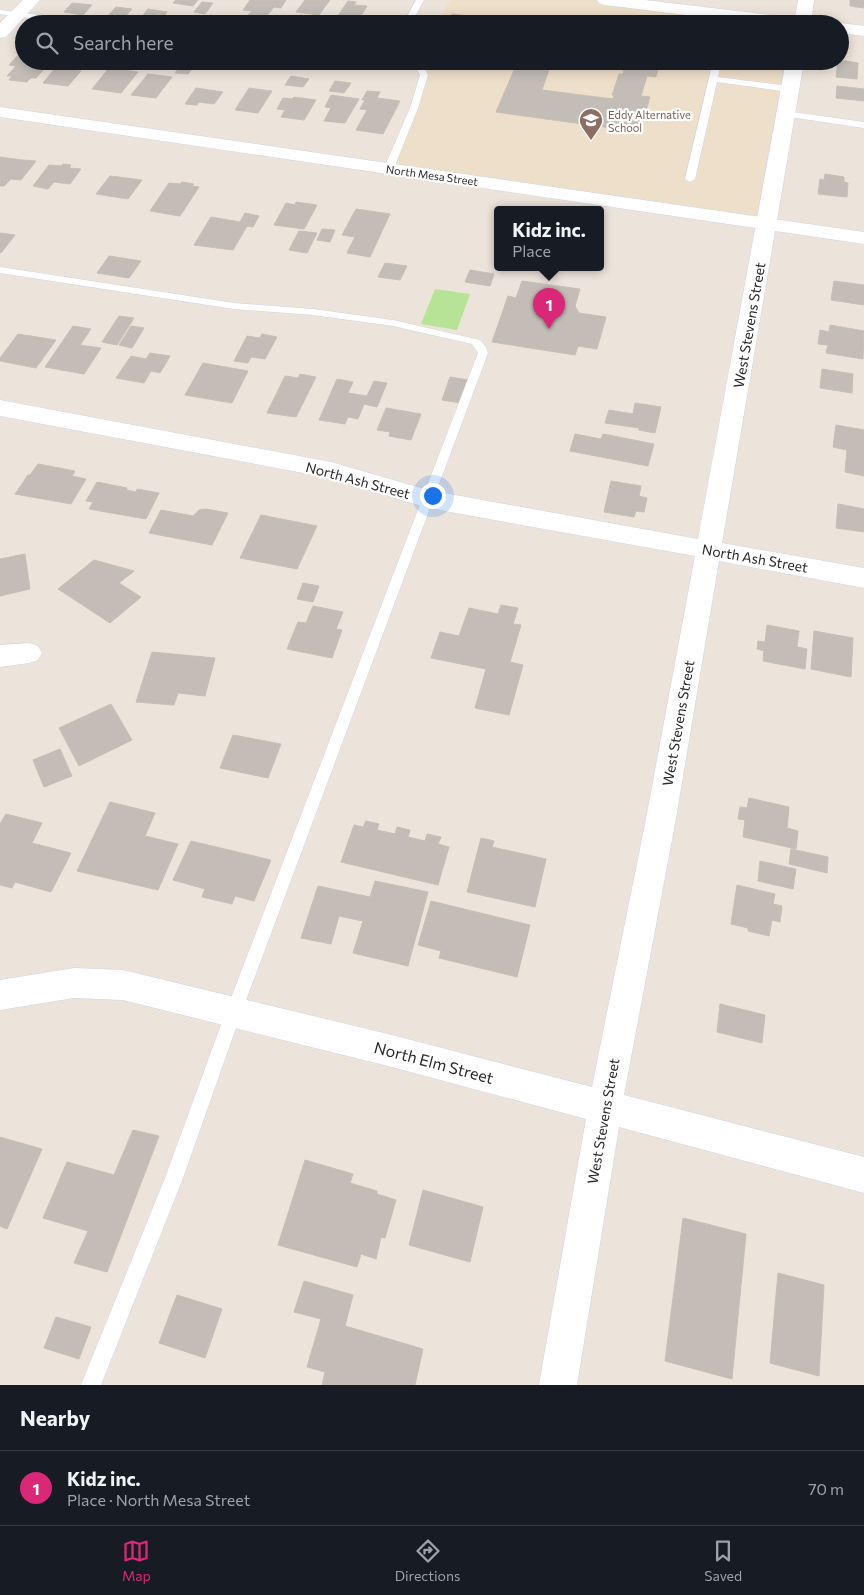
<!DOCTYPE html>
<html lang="en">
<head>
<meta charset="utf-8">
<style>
	body { margin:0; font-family:Commissioner,sans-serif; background:#20242c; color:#f1f3f6 }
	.you { position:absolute; left:432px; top:495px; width:18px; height:18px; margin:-12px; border:4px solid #fff; border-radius:50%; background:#1a73e8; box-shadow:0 0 0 8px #1a73e833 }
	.badge { display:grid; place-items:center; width:32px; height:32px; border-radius:50%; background:#db2777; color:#fff; font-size:16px; font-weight:700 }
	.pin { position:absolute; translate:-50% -41px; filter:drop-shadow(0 1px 2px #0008) }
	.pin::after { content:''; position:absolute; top:26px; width:18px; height:15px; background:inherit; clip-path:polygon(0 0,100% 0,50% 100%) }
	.popup { position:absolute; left:494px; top:206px; width:110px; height:65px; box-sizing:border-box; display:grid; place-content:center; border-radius:5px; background:#171b24; filter:drop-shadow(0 1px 4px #0005); font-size:16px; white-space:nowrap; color:#9ea1a6 }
	.popup b { font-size:19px; color:#f1f3f6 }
	.popup::after { content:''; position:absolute; left:50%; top:100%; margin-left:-10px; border:10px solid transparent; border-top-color:#171b24 }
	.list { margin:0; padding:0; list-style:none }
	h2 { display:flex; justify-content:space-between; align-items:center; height:65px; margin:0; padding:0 20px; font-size:21px }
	h2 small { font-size:16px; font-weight:400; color:#9ea1a6 }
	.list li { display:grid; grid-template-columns:32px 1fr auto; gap:15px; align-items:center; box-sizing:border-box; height:75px; padding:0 20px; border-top:1px solid #363941 }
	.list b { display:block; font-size:19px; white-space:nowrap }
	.list p { margin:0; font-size:16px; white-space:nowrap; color:#9ea1a6 }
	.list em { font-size:16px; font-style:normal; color:#9ea1a6 }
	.icon { flex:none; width:28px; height:28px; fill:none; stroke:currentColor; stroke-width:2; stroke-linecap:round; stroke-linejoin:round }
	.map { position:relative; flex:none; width:864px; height:1385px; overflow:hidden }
	.search { position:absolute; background:#171b24; box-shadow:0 2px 12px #0003; left:15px; right:15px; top:15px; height:55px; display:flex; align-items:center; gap:12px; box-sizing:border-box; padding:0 18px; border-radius:28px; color:#9ea1a6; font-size:19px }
	.sheet { height:140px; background:#171b24 }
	nav { display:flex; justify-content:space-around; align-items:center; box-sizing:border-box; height:70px; border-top:1px solid #363941; background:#171b24; font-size:14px; color:#9ea1a6 }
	nav a { display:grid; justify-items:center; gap:2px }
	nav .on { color:#db2777 }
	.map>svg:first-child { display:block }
	.education { fill:#eedfca }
	.green { fill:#b6e396 }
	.building { fill:#c4bdb7; stroke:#c7bfb4 }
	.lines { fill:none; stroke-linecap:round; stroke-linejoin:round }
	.service-casing { stroke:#d0d5e2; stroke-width:1 }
	.minor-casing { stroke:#d0d5e2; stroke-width:1 }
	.tertiary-casing { stroke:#d0d5e2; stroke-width:1 }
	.service { fill:#fff; fill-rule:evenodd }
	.minor { fill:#fff; fill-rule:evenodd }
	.tertiary { fill:#fff; fill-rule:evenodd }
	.labels { text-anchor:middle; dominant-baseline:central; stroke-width:4.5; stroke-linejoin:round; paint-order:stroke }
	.far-education-label { font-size:11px; fill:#785e54; stroke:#fff; text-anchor:start }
	.far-street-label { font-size:11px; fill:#292929; stroke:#fff }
	.street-label { font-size:14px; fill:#292929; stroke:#fff }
	.near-street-label { font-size:16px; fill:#292929; stroke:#fff }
</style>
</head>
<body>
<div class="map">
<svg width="864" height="1385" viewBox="0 0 864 1385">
	<rect width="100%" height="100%" fill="#ece3db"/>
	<path class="education" d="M450,0H605L802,24H437Z
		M417,61H795L767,224L389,168L424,75L414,66Z"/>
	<path class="green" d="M435,289L470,294L457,330L421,324Z"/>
	<path class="building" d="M176,0H198L193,6L173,3Z
		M250,0H286L281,8L274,7L266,17L248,15L252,11L243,10Z
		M305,0H330L319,15L296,12Z
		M850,0H864V8L850,6Z
		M348,1L356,2L354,5L367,6L357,22L336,19Z
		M202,2L213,3L205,14L194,12Z
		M72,3L92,5L83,15L64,12Z
		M116,7L132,9L123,19L107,17Z
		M148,9L167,12L160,21L141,18Z
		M452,14L536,24H447Z
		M22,51L24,61H51L36,78H31L27,82L9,80L12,76H7L16,66L9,65Z
		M840,60L858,63L857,79L836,77L838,61Z
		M61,61L77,63L71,70L81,71L68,86L43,83Z
		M80,61H101L94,69L84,68L86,65L77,64Z
		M184,61H198L188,74L175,73Z
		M518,61H552L542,90L613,99L614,95H612L619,74H623L624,70L555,61H660L656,77L647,76L641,96L650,97L640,132L496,112Z
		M109,68L138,72L121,93L92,89Z
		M148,74L172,77L156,98L131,95Z
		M291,76L309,79L303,87L285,85Z
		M335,81L351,83L344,93L329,91Z
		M837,86L864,89V101L836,98Z
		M196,88L223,92L214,104L199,102L197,105L185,104Z
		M249,88L272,91L258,113L235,110Z
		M367,91L380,92L377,98L400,101L383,134L356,130L367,110L360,109L365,100H362Z
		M331,95L359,99L345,123L324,121L331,108L325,107Z
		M294,97L316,100L304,120L281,117L285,110L277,109L283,98L292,99Z
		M0,157L22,160L36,161L21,180L11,179L4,186H0Z
		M63,164L71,165L69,168L81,169L70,184L54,182L48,189L33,186L49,165L61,166Z
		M825,174L844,177V182L848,183L847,197L818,194L820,179L824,180Z
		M110,176L142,180L128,199L96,194Z
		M182,182L194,184L192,186L199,187L180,216L150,211L169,183L180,184Z
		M296,202L317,205L304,229L274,225L286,203L295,205Z
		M356,209L390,214L370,257L347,253L355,237L342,235Z
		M245,213L259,216L253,227L247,226L233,250L194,245L211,217L240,222Z
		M322,229L335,230L330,242L317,240Z
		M299,231L317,233L307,253L289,250Z
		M0,233L15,235L1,253L0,252Z
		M109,256L141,261L129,278L97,273Z
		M385,263L407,266L400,280L378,277Z
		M470,270L494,274L490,286L465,282Z
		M522,281L580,289L575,306L579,313L606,317L597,349L578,346L575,355L492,342L508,296L516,298Z
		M834,281L864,285V305L831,300Z
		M119,316L134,318L117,345L102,342Z
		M830,325L864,331L863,359L826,353L828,345L818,344L820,330L829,332Z
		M73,326L91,329L80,345L101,348L84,374L45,367Z
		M131,326L144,328L132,348L119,345Z
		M18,334L56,340L36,368L0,361V358Z
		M262,334L277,337L265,359L251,357L248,363L234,361L247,336L260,338Z
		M150,353L170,356L160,373L151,371L144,383L116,378L131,356L146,359Z
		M203,363L248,371L232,403L185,395Z
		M822,369L853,374L852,393L820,388Z
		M300,374L316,377L296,417L267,413L285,376L298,378Z
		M450,377L469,380L461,403L442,400Z
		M337,379L353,382L348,393L367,396L374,381L387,383L377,407L364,404L358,419L348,417L345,424L319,420Z
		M635,403L661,407L655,433L639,430V428L605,423L609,410L633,414Z
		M386,408L421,414L411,440L389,436L390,432L377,430Z
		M836,425L864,430V476L845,472L847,450L833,447Z
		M575,434L601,439L603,434L654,444L648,466L570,451Z
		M38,464L75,471L72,476L86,479L71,504L15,494L28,475H30Z
		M611,481L641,486L639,496L647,498L644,512L636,511L634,517L604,512Z
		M97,482L127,488L126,490L136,492L137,489L159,493L146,519L89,509L93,502L86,501Z
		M838,504L864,509V532L836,528Z
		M206,509L228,513L212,545L149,533L161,510L193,516L199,510Z
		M261,515L317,526L297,569L240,558Z
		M25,554L30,589L0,596V559Z
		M94,560L134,571L119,583L141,597L110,623L58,589Z
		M303,583L319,586L313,602L297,599Z
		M501,605L518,608L513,624L521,625L510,662L523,665L509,715L475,708L486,669L431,658L440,632L459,636L469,608L498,614Z
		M313,606L343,612L336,629L342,630L332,658L287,649L298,622L306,623Z
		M767,625L799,631L797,647L807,649L805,669L763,661L764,651L757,649L758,641L765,642Z
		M814,631L853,638L851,677L811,669Z
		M152,652L215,658L205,696L178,693L174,705L136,702Z
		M111,704L132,740L79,766L59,728Z
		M233,735L281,744L268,778L220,768Z
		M60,749L72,776L44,787L33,760Z
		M749,798L789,807L787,828L798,831L796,849L743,837L745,820L738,819L740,807L747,808Z
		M110,802L155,813L145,836L178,844L158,890L77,871Z
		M6,814L42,823L32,843L71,853L51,892L15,882L12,888L0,885V824Z
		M366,821L379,824L377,830L395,834L397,827L410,830L408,837L425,841L427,834L441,837L438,844L449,847L438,885L341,862L354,825L363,827Z
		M481,838L494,841L492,847L546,859L535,907L467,892Z
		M191,841L271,860L254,901L235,896L232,904L202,897L205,889L173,880Z
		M791,849L828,857L827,873L789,864Z
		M760,861L796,869L793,889L758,881Z
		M375,881L428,892L408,966L353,953L363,921L339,916L331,944L301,938L318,886L370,897Z
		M737,885L775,894L773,904L782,906L780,922L772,920L769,936L748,931V928L731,924Z
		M431,901L530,925L517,977L439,958L441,951L418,945Z
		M720,1004L765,1015L762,1043L717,1032Z
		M133,1130L159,1136L107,1272L74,1263L88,1231L43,1218L67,1162L114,1175Z
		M0,1137L42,1149L7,1229L0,1226Z
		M305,1160L353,1174L350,1183L377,1191V1194L396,1200L385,1238L381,1237L376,1259L361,1254L357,1267L278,1245Z
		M423,1190L483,1207L470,1262L409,1245Z
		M683,1218L746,1234L732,1379L665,1361Z
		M778,1273L824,1285L819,1376L770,1363Z
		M304,1281L353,1295L345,1326L423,1349L415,1385H322L325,1372L307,1367L321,1319L294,1312Z
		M177,1295L222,1309L205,1358L159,1343Z
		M56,1317L91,1327L79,1359L44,1348Z"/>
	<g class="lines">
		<g class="service-casing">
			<path id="service" d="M416,0H424L411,24H403Z
				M0,10L95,22L99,24H73L0,14Z
				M372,61H394L420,65L423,66L428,75L418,108L394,168L389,171L384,168L410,108L420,75L417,70Z
				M713,61H721L718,77L790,86L794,89L790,92L717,82L695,179L690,182L685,179Z
				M786,111L864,122V128L783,116L781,114Z
				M0,267L234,303L313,309L393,320L480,340L486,347L488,353L242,1011L183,1178L101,1385H81L165,1178L226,1011L478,353L472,344L393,326L313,315L234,309L0,273Z"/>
		</g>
		<g class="minor-casing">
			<path id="minor" d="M23,0H40L6,37L0,38V23Z
				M597,0H645L795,18L798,0H814L811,24H760L605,5L599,3Z
				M840,23L864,26V36L840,33V24H837Z
				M786,61H804L722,543L864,568V588L719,561L675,824L624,1095L864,1157V1193L619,1127L577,1385H539L586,1119L392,1067L123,1000L74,998L0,1010V980L74,968L123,970L392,1035L592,1087L645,824L695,556L428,508L330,478L0,416V400L331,462L428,490L698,539Z
				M29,643L38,646L42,653L38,660L29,663L0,667V645Z"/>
		</g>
		<g class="tertiary-casing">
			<path id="tertiary" d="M0,107L864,232V244L0,117Z"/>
		</g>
		<use href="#service" class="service"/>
		<use href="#minor" class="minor"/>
		<use href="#tertiary" class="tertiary"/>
	</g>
	<defs>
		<g id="school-pin" transform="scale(1.25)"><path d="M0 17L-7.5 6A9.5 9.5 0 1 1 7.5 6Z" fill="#8d6e63" stroke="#fff"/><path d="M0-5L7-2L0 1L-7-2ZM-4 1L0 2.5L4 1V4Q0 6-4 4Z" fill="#fff"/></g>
	</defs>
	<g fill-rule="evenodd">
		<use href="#school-pin" x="591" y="120"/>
	</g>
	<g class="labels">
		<g class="far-education-label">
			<text x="608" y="114">Eddy Alternative<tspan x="608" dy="13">School</tspan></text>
		</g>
		<g class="far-street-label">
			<text transform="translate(432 175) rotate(8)">North Mesa Street</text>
		</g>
		<g class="street-label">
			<text transform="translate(749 325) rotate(-80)">West Stevens Street</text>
			<text transform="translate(358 480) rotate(15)">North Ash Street</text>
			<text transform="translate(755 558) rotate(10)">North Ash Street</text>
			<text transform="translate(678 723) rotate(-80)">West Stevens Street</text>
			<text transform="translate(603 1121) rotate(-80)">West Stevens Street</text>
		</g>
		<g class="near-street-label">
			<text transform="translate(434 1062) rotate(15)">North Elm Street</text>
		</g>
	</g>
</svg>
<div class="you"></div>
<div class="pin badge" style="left:549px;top:329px">1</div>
<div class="popup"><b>Kidz inc.</b>Place</div>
<div class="search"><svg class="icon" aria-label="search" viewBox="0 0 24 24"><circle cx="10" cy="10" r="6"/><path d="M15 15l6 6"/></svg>Search here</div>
</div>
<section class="sheet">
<h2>Nearby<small></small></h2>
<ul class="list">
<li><span class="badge">1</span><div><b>Kidz inc.</b><p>Place · North Mesa Street</p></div><em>70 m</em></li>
</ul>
</section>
<nav>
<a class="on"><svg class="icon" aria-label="map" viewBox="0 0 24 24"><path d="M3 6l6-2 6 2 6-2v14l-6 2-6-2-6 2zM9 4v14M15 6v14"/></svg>Map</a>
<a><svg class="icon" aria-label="directions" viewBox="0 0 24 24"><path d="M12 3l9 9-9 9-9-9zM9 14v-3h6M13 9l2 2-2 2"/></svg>Directions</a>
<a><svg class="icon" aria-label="saved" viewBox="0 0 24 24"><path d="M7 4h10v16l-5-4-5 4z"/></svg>Saved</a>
</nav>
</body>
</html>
